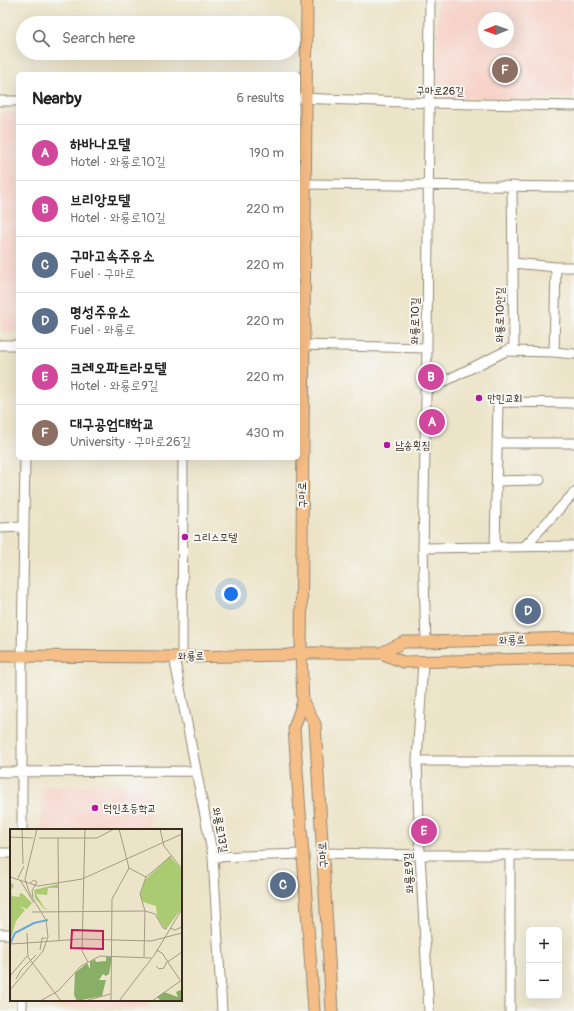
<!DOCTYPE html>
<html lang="en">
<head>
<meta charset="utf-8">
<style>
	body { margin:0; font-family:Pangolin,"Poor Story",sans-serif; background:#f6f6f6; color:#222 }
	.controls { position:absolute; right:12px; bottom:12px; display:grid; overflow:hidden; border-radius:6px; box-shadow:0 4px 16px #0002 }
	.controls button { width:36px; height:36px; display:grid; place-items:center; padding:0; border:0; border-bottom:1px solid #e0e0e0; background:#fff; color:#222; font:20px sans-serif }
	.compass { position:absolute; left:478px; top:12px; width:36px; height:36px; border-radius:50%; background:#fff; box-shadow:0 4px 16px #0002; rotate:269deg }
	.you { position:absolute; left:231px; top:594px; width:14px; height:14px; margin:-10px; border:3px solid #fff; border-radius:50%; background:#1a73e8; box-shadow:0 0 0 6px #1a73e833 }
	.badge { display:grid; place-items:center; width:26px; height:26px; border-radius:50%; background:#d93025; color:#fff; font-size:13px; font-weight:700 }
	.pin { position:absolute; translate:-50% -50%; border:2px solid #fff; box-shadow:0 1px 4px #0006 }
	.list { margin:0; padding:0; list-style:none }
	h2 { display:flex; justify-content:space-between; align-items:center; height:52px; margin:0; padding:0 16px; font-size:17px }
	h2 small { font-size:13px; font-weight:400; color:#767676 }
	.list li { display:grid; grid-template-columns:26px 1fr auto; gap:12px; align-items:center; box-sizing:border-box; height:56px; padding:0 16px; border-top:1px solid #e0e0e0 }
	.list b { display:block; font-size:15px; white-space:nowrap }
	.list p { margin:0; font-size:13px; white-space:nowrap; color:#767676 }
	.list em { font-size:13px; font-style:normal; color:#767676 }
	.icon { flex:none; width:22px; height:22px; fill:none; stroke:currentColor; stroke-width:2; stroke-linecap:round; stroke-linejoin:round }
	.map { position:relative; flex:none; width:574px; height:1011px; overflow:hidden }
	.search { position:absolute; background:#fff; box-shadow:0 4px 16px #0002; left:16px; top:16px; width:284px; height:44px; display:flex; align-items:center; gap:10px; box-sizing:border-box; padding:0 14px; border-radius:22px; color:#767676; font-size:15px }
	.panel { position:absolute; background:#fff; box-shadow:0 4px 16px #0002; left:16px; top:72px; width:284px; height:388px; border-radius:6px }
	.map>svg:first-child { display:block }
	.built { fill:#f7d1c7; fill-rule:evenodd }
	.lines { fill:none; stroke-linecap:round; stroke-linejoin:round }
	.minor-casing { stroke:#948773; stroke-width:11 }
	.major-casing { stroke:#948773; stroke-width:13 }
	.minor { stroke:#fff; stroke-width:9 }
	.major { stroke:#f6be87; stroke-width:11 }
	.poi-dot { fill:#b5179e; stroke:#f6f6f2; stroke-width:1.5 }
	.labels { text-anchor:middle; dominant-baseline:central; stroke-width:4; stroke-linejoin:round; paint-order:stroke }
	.street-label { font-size:11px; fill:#3b2a1e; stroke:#f6f6f2 }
	.poi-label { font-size:11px; fill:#3b2a1e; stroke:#f6f6f2; text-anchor:start }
	.inset-river { fill:none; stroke:#68a9dc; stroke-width:2 }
	.inset-road { fill:none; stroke:#a59a84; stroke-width:1 }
	.view { fill:#c2185b; fill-opacity:0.15; stroke:#c2185b; stroke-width:2 }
	.inset-edge { fill:none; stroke:#3b2a1e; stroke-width:2 }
</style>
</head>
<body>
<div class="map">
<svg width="574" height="1011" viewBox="0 0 574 1011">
	<rect width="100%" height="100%" fill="#f6f6f2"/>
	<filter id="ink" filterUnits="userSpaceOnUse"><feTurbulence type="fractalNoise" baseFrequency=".025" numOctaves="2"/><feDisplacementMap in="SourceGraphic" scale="8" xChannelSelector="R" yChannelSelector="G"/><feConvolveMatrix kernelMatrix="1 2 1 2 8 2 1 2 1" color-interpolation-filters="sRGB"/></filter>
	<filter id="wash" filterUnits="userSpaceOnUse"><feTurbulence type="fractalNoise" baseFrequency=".012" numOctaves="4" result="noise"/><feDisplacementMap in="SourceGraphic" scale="16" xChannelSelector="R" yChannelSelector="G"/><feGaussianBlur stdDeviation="0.9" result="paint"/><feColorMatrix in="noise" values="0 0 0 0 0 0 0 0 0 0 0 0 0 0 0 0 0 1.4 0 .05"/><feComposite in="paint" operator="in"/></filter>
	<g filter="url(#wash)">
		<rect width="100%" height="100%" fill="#ece4c8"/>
		<path class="built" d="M438,0H574V99L436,98ZM484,18H508V42H484Z
			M18,112V331H0V113Z
			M149,785V830H42V786Z
			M40,1000H149V1008L40,1007Z"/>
	</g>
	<g filter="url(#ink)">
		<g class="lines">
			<g class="minor-casing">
				<path id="minor" d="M298,98L429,103L574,106
					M0,101H18
					M305,184L574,187
					M513,263L556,267H574
					M0,345H18
					M298,345L427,348
					M508,351L554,352L574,354
					M554,352L556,267
					M425,391L514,347L512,186
					M498,443H574
					M497,481L540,480
					M0,528L24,527
					M495,547L498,402L574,403
					M524,547L574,493
					M423,548L574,546
					M426,642L423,548L427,348L430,0
					M174,657L213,857L222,1011
					M182,657L183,458
					M423,661L417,761L420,855L429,1011
					M417,761H574
					M0,772L196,771
					M22,830V656L25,458
					M0,853H11
					M323,853L420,855H574
					M213,857L303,854
					M0,934H11
					M22,1011V1000
					M510,1011V855"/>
			</g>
			<g class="major-casing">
				<path id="major" d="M307,0L301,653L303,702L294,728L314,1011
					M381,653L404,642H426L574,638
					M0,656L182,657L288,655L301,653H381L403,662L574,658
					M303,702L315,724L332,1011"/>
			</g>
			<use href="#minor" class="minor"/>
			<use href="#major" class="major"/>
		</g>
	</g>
	<g class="poi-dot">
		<circle cx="479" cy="398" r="4"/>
		<circle cx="387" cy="445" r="4"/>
		<circle cx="185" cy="537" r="4"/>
		<circle cx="95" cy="808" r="4"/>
	</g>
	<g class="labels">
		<g class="street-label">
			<text transform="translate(440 91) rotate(1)">구마로26길</text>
			<text transform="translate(500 315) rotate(-89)">와룡로10안길</text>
			<text transform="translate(415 321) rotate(-89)">와룡로10길</text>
			<text transform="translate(302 495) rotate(-90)">구마로</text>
			<text transform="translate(512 640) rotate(-2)">와룡로</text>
			<text transform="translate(191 656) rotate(-1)">와룡로</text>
			<text transform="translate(220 830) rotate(80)">와룡로13길</text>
			<text transform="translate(323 855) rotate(-93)">구마로</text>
			<text transform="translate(409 873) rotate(-93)">와룡로9길</text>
		</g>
		<g class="poi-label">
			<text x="487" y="398">만민교회</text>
			<text x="395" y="445">남송횟집</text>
			<text x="193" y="537">그리스모텔</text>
			<text x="103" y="808">덕인초등학교</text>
		</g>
	</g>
	<g transform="translate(10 829)">
		<rect width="172" height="172" fill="#ece4c8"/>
		<path d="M160,27L172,41V79L157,99H154L147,88L146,77L133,73L130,66L135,51ZM1,53L4,57L1,61L2,67L10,68L9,65L12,64L22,74L17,80L9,77L15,81L6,92L1,110ZM48,55V59H38L37,66L26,65L35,80L38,79L35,81L25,69L24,61Z" fill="#abcb73"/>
		<path d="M96,128H102L99,145L96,147L93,145L89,151H96L92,167L67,172L64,166L65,144L77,134L80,140V133L85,130L86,133L96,132ZM170,161L172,162V172H151L147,168L154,163L168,168L166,163Z" fill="#88af65"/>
		<path class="inset-river" d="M0,115L5,104L24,94L38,91"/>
		<path class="inset-road" d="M12,0L13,35M150,0L154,17L172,40M0,8L23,9M29,9H87L104,0M48,9L49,112M119,39L136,48M0,48L28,57L72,50L172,5M8,49L14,37M10,51L24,74M20,54L24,51L27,53L22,62L23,68M73,80L75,0M73,80L72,122L78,133M22,83L135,82L145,85L153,99L157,100M160,99L165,101L172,98M17,104L18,128L51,172M17,114L70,110L141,112L172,104M0,115L18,114M30,121L32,109H36M146,121L152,124L170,151M134,128L135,82L130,65L136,48L161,27M146,137L149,140L154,139L156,134L172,123M0,147L17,127M6,150L11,141L26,126M0,161L33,122L38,108L36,91L19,63L15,50L27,0M30,172L48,162L71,137L90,127L141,129M75,172L100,165M101,172L102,70L119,39L109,0M109,172L145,125L172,80M142,172L172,151"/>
		<path class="view" d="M62,101L93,102V120L61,119Z"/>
		<rect width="172" height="172" class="inset-edge"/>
	</g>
</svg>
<div class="controls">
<button>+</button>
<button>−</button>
</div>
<svg class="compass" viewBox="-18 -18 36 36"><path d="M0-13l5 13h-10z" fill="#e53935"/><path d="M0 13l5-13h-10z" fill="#767676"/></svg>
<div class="you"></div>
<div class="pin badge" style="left:432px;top:422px;background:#d1479c">A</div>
<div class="pin badge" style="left:431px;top:377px;background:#d1479c">B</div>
<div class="pin badge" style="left:283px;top:885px;background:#5c6f8a">C</div>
<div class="pin badge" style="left:528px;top:611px;background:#5c6f8a">D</div>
<div class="pin badge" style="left:424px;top:831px;background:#d1479c">E</div>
<div class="pin badge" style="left:505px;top:70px;background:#8d6e63">F</div>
<div class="search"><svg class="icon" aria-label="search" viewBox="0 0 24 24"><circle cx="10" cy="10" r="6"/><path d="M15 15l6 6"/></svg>Search here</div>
<section class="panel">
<h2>Nearby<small>6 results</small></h2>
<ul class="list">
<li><span class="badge" style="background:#d1479c">A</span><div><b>하바나모텔</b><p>Hotel · 와룡로10길</p></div><em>190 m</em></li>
<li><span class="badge" style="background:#d1479c">B</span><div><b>브리앙모텔</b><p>Hotel · 와룡로10길</p></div><em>220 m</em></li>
<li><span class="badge" style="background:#5c6f8a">C</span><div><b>구마고속주유소</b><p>Fuel · 구마로</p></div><em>220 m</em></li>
<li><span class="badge" style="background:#5c6f8a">D</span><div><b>명성주유소</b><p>Fuel · 와룡로</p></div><em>220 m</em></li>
<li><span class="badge" style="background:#d1479c">E</span><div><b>크레오파트라모텔</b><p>Hotel · 와룡로9길</p></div><em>220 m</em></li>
<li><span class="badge" style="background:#8d6e63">F</span><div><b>대구공업대학교</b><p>University · 구마로26길</p></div><em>430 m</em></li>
</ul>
</section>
</div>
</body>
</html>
